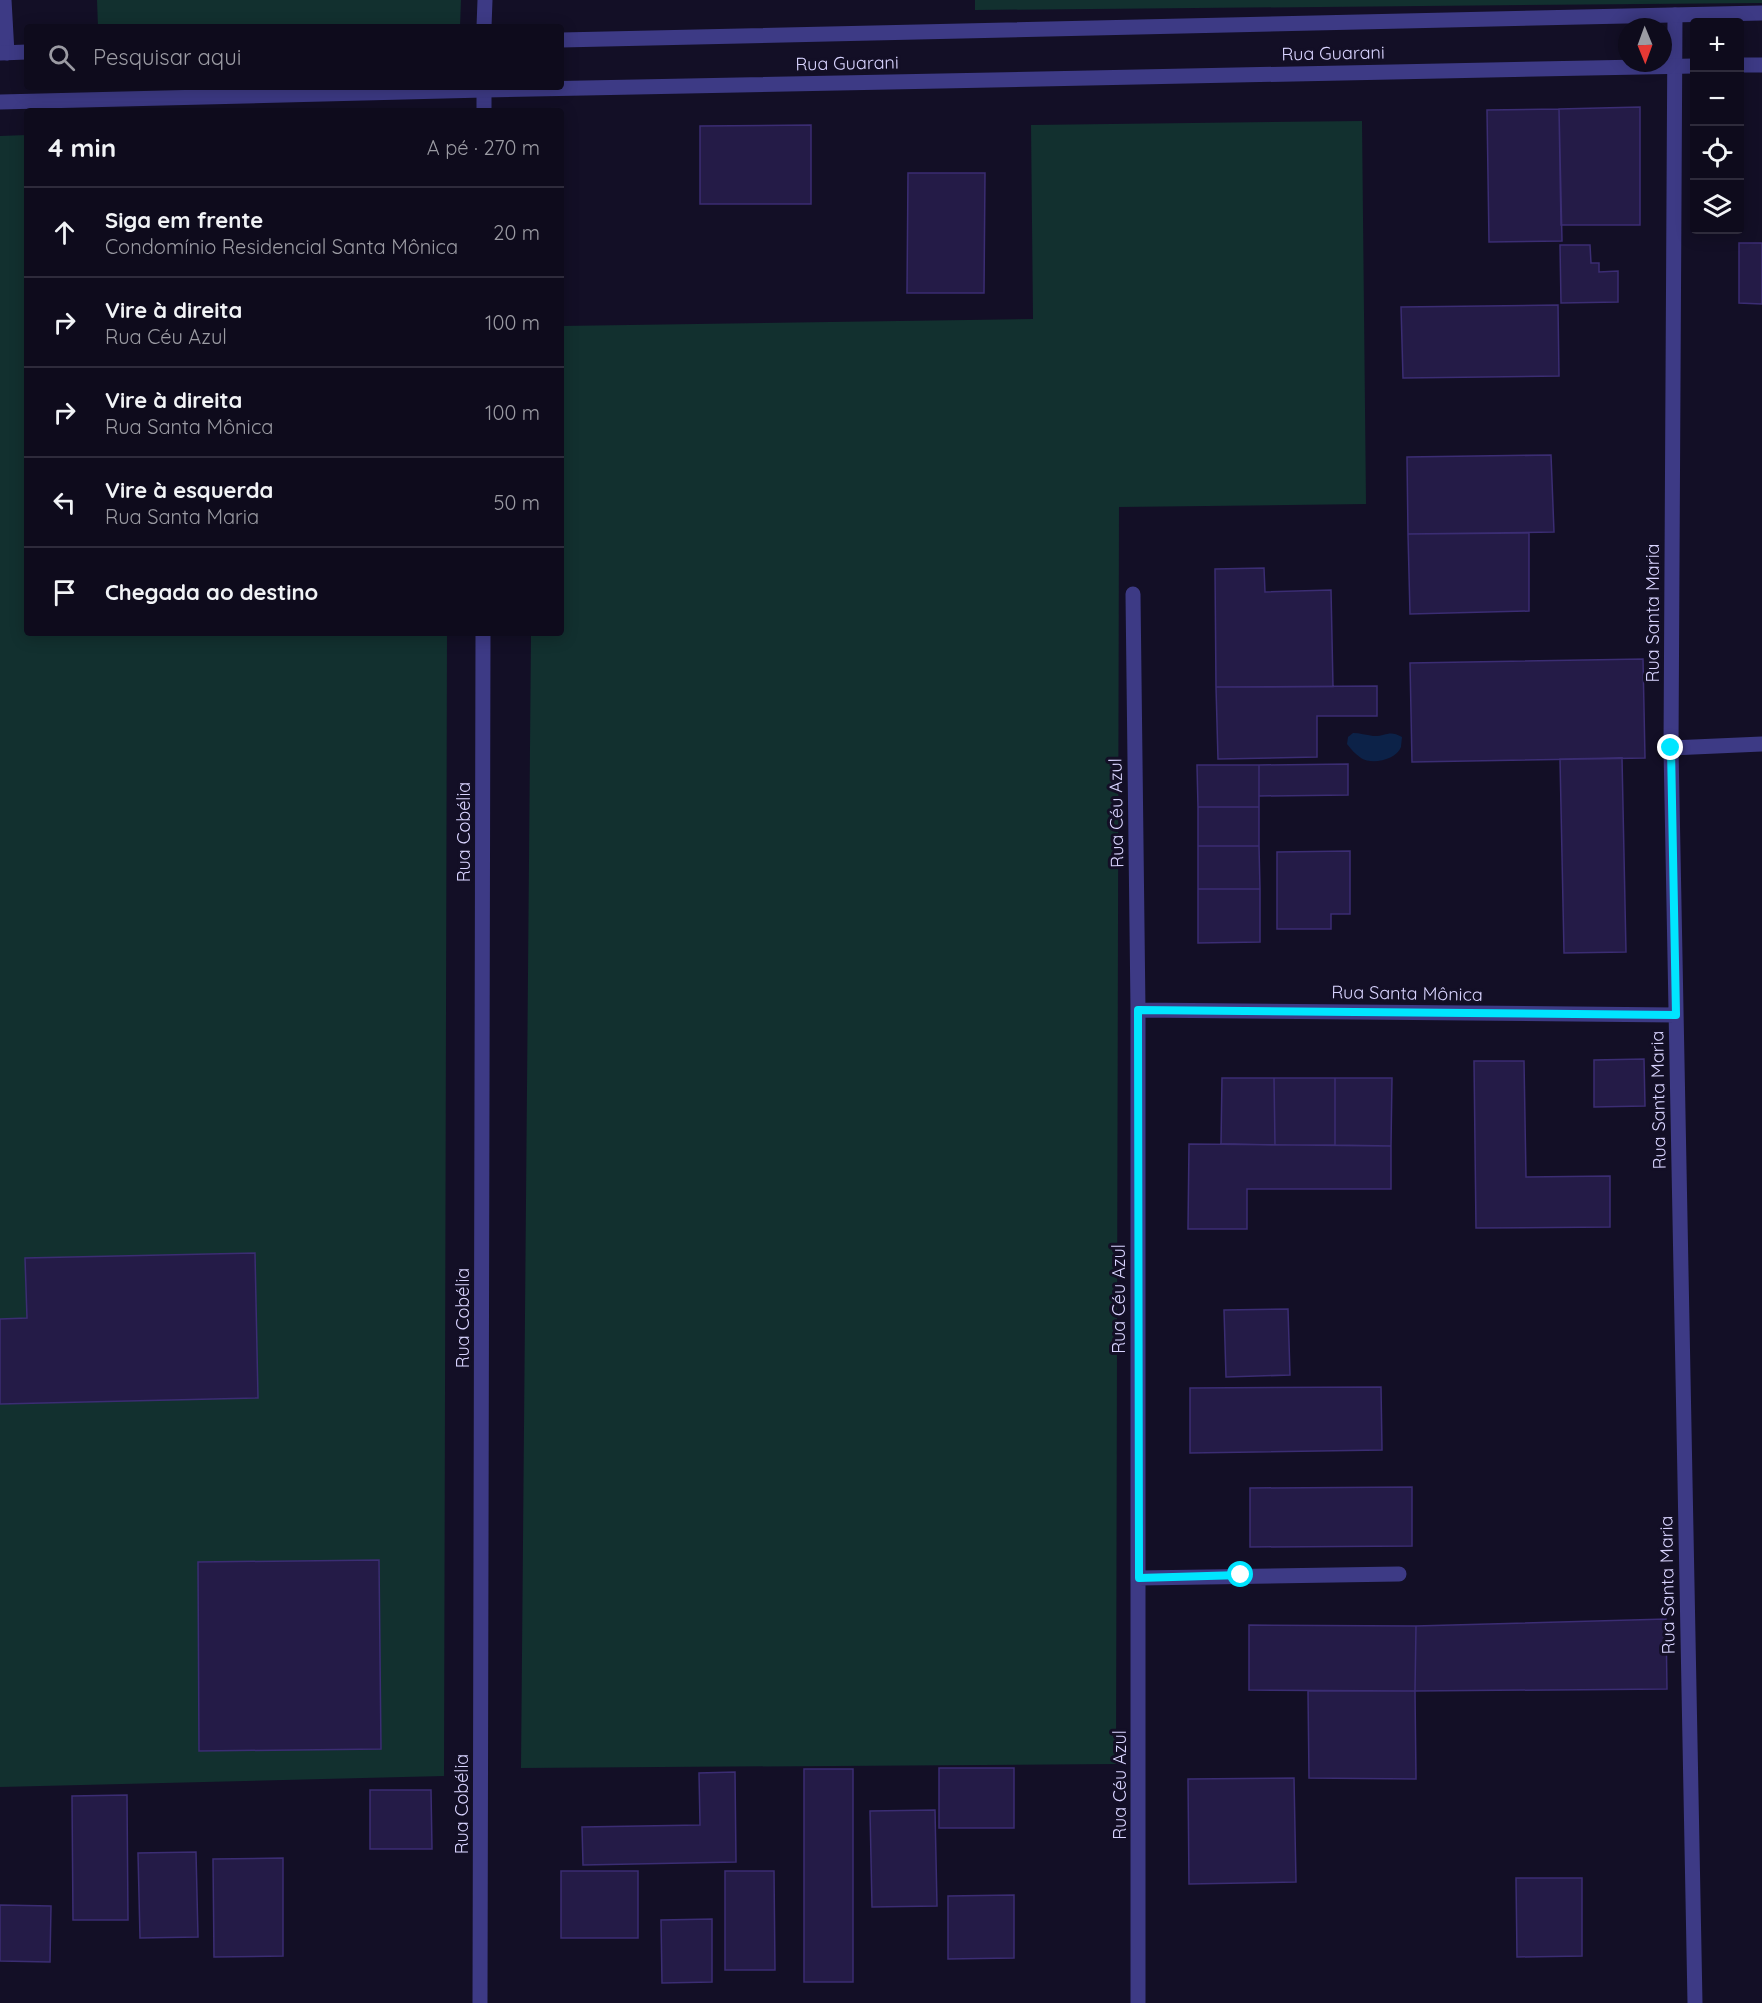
<!DOCTYPE html>
<html lang="pt">
<head>
<meta charset="utf-8">
<style>
	body { margin:0; font-family:Quicksand,sans-serif; background:#171425; color:#f1f3f6 }
	.controls { position:absolute; right:18px; top:18px; display:grid; overflow:hidden; border-radius:6px; box-shadow:0 3px 15px #0003 }
	.controls button { width:54px; height:54px; display:grid; place-items:center; padding:0; border:0; border-bottom:2px solid #2e2b3b; background:#0e0b1c; color:#f1f3f6; font:30px sans-serif }
	.compass { position:absolute; left:1618px; top:18px; width:54px; height:54px; border-radius:50%; background:#0e0b1c; box-shadow:0 3px 15px #0003; rotate:179deg }
	.stop { position:absolute; width:18px; height:18px; margin:-14px; border:4px solid #00e5ff; border-radius:50%; background:#fff }
	.stop.end { background:#00e5ff; border-color:#fff; box-shadow:0 2px 6px #0008 }
	.list { margin:0; padding:0; list-style:none }
	h2 { display:flex; justify-content:space-between; align-items:center; height:78px; margin:0; padding:0 24px; font-size:26px }
	h2 small { font-size:20px; font-weight:400; color:#9b9ba3 }
	.list li { display:grid; grid-template-columns:39px 1fr auto; gap:18px; align-items:center; box-sizing:border-box; height:90px; padding:0 24px; border-top:2px solid #2e2b3b }
	.list b { display:block; font-size:22px; white-space:nowrap }
	.list p { margin:0; font-size:20px; white-space:nowrap; color:#9b9ba3 }
	.list em { font-size:20px; font-style:normal; color:#9b9ba3 }
	.icon { flex:none; width:33px; height:33px; fill:none; stroke:currentColor; stroke-width:2; stroke-linecap:round; stroke-linejoin:round }
	.map { position:relative; flex:none; width:1762px; height:2003px; overflow:hidden }
	.search { position:absolute; background:#0e0b1c; box-shadow:0 3px 15px #0003; left:24px; top:24px; width:540px; height:66px; display:flex; align-items:center; gap:15px; box-sizing:border-box; padding:0 21px; border-radius:6px; color:#9b9ba3; font-size:22px }
	.panel { position:absolute; background:#0e0b1c; box-shadow:0 3px 15px #0003; left:24px; top:108px; width:540px; height:528px; border-radius:6px }
	.map>svg:first-child { display:block }
	.green { fill:#12302f }
	.water { fill:#0c2248 }
	.building { fill:#241b47; stroke:#3b2d73; stroke-width:1.5 }
	.lines { fill:none; stroke-linecap:round; stroke-linejoin:round }
	.minor { stroke:#3d3a85; stroke-width:15 }
	.tertiary { stroke:#3d3a85; stroke-width:15 }
	.route { stroke:#00e5ff; stroke-width:8 }
	.labels { text-anchor:middle; dominant-baseline:central; stroke-width:6; stroke-linejoin:round; paint-order:stroke }
	.street-label { font-size:18px; fill:#d9d4ff; stroke:#130f26 }
</style>
</head>
<body>
<div class="map">
<svg width="1762" height="2003" viewBox="0 0 1762 2003">
	<rect width="100%" height="100%" fill="#130f26"/>
	<path class="green" d="M97,0H461L460,27H98Z
		M975,0H1762V3L975,10Z
		M1362,121L1366,504L1119,507L1116,1764L521,1768L531,633H561V326L1033,319L1031,125Z
		M27,135V633H447L444,1776L0,1787V136Z"/>
	<path class="water" d="M1353,733C1360,733 1366,735 1373,736C1385,737 1389,729 1402,737C1402,738 1401,746 1401,747C1396,760 1372,765 1361,758C1355,754 1351,749 1347,744L1348,737Z"/>
	<path class="building" d="M1640,107V225H1561L1559,109Z
		M1559,109L1562,241L1489,242L1487,110Z
		M811,125V204H700V126Z
		M908,173H985L984,293H907Z
		M1739,243H1762V304L1739,303Z
		M1560,245H1590L1591,263H1599V272L1618,271V302L1561,303Z
		M1558,305L1559,376L1403,378L1401,307Z
		M1551,455L1554,532L1408,534L1407,457Z
		M1529,533V611L1410,614L1408,534Z
		M1264,568L1265,592L1331,590L1333,687H1216L1215,569Z
		M1643,659L1645,758L1412,762L1410,663Z
		M1377,686V716H1317V757L1218,759L1216,687Z
		M1622,758L1626,952L1564,953L1560,759Z
		M1348,764V795L1259,796V765Z
		M1197,765H1259V807H1198Z
		M1198,807H1259V846H1198Z
		M1198,846H1259L1260,889H1198Z
		M1350,851V914H1331V929H1277V852Z
		M1198,889H1260V942L1198,943Z
		M1644,1059L1645,1106L1594,1107V1060Z
		M1474,1061H1524L1526,1177L1610,1176V1227L1476,1228Z
		M1222,1078H1274L1275,1145L1221,1144Z
		M1274,1078H1335V1145H1275Z
		M1335,1078H1392L1391,1146L1335,1145Z
		M1189,1144L1391,1146V1189H1247V1229H1188Z
		M255,1253L258,1398L0,1404V1319L27,1318L25,1258Z
		M1288,1309L1290,1375L1226,1377L1224,1310Z
		M1381,1387L1382,1450L1190,1453V1388Z
		M1412,1487V1546L1250,1547V1488Z
		M379,1560L381,1749L199,1751L198,1562Z
		M1666,1619L1667,1689L1415,1691L1416,1626Z
		M1249,1625L1416,1626L1415,1691L1249,1690Z
		M1308,1691H1415L1416,1779L1309,1778Z
		M939,1768H1014V1828H939Z
		M804,1769H853V1982H804Z
		M735,1772L736,1862L583,1865L582,1827L700,1825L699,1773Z
		M1294,1778L1296,1882L1189,1884L1188,1779Z
		M370,1790H431L432,1849H370Z
		M127,1795L128,1920H73L72,1796Z
		M935,1810L937,1906L872,1907L870,1811Z
		M196,1852L198,1937L140,1938L138,1853Z
		M283,1858V1956L214,1957L213,1859Z
		M561,1871H638V1938H561Z
		M725,1871H774L775,1970H725Z
		M1516,1878H1582V1956L1517,1957Z
		M1014,1895V1958L948,1959V1896Z
		M0,1905L51,1906L50,1962L0,1961Z
		M712,1919V1982L662,1983L661,1920Z"/>
	<g class="lines">
		<path class="minor" d="M4,0L7,53
			M1675,15L1671,748L1695,2003
			M484,27L485,0
			M484,111V87
			M1133,594L1138,1010V2003
			M1671,748L1762,744
			M1138,1010L1676,1015
			M1139,1578L1399,1574
			M480,2003L483,633"/>
		<path class="tertiary" d="M561,40L1762,13
			M0,53L27,52
			M1740,65H1762
			M0,102L484,90L1694,66"/>
	</g>
	<g class="lines">
		<path class="route" d="M1241,1575L1139,1578L1138,1010L1676,1015L1671,748"/>
	</g>
	<g class="labels">
		<g class="street-label">
			<text transform="translate(1333 53) rotate(-1)">Rua Guarani</text>
			<text transform="translate(847 63) rotate(-1)">Rua Guarani</text>
			<text transform="translate(1652 613) rotate(-90)">Rua Santa Maria</text>
			<text transform="translate(1116 813) rotate(-91)">Rua Céu Azul</text>
			<text transform="translate(463 832) rotate(-90)">Rua Cobélia</text>
			<text transform="translate(1407 993) rotate(1)">Rua Santa Mônica</text>
			<text transform="translate(1658 1100) rotate(-91)">Rua Santa Maria</text>
			<text transform="translate(1118 1299) rotate(-90)">Rua Céu Azul</text>
			<text transform="translate(462 1318) rotate(-90)">Rua Cobélia</text>
			<text transform="translate(1667 1585) rotate(-91)">Rua Santa Maria</text>
			<text transform="translate(1119 1785) rotate(-90)">Rua Céu Azul</text>
			<text transform="translate(461 1804) rotate(-90)">Rua Cobélia</text>
		</g>
	</g>
</svg>
<div class="controls">
<button>+</button>
<button>−</button>
<button><svg class="icon" aria-label="locate" viewBox="0 0 24 24"><circle cx="12" cy="12" r="6"/><path d="M12 2v4M12 18v4M2 12h4M18 12h4"/></svg></button>
<button><svg class="icon" aria-label="layers" viewBox="0 0 24 24"><path d="M12 4l9 5-9 5-9-5zM3 14l9 5 9-5"/></svg></button>
</div>
<svg class="compass" viewBox="-18 -18 36 36"><path d="M0-13l5 13h-10z" fill="#e53935"/><path d="M0 13l5-13h-10z" fill="#9b9ba3"/></svg>
<div class="stop" style="left:1241px;top:1575px"></div>
<div class="stop end" style="left:1671px;top:748px"></div>
<div class="search"><svg class="icon" aria-label="search" viewBox="0 0 24 24"><circle cx="10" cy="10" r="6"/><path d="M15 15l6 6"/></svg>Pesquisar aqui</div>
<section class="panel">
<h2>4 min<small>A pé · 270 m</small></h2>
<ul class="list">
<li><svg class="icon" aria-label="ahead" viewBox="0 0 24 24"><path d="M12 20V5M6 11l6-6 6 6"/></svg><div><b>Siga em frente</b><p>Condomínio Residencial Santa Mônica</p></div><em>20 m</em></li>
<li><svg class="icon" aria-label="right" viewBox="0 0 24 24"><path d="M7 20v-9h11M14 6l5 5-5 5"/></svg><div><b>Vire à direita</b><p>Rua Céu Azul</p></div><em>100 m</em></li>
<li><svg class="icon" aria-label="right" viewBox="0 0 24 24"><path d="M7 20v-9h11M14 6l5 5-5 5"/></svg><div><b>Vire à direita</b><p>Rua Santa Mônica</p></div><em>100 m</em></li>
<li><svg class="icon" aria-label="left" viewBox="0 0 24 24"><path d="M17 20v-9H6M10 6l-5 5 5 5"/></svg><div><b>Vire à esquerda</b><p>Rua Santa Maria</p></div><em>50 m</em></li>
<li><svg class="icon" aria-label="arrive" viewBox="0 0 24 24"><path d="M6 21V4h12l-3 4 3 4H6"/></svg><div><b>Chegada ao destino</b></div></li>
</ul>
</section>
</div>
</body>
</html>
